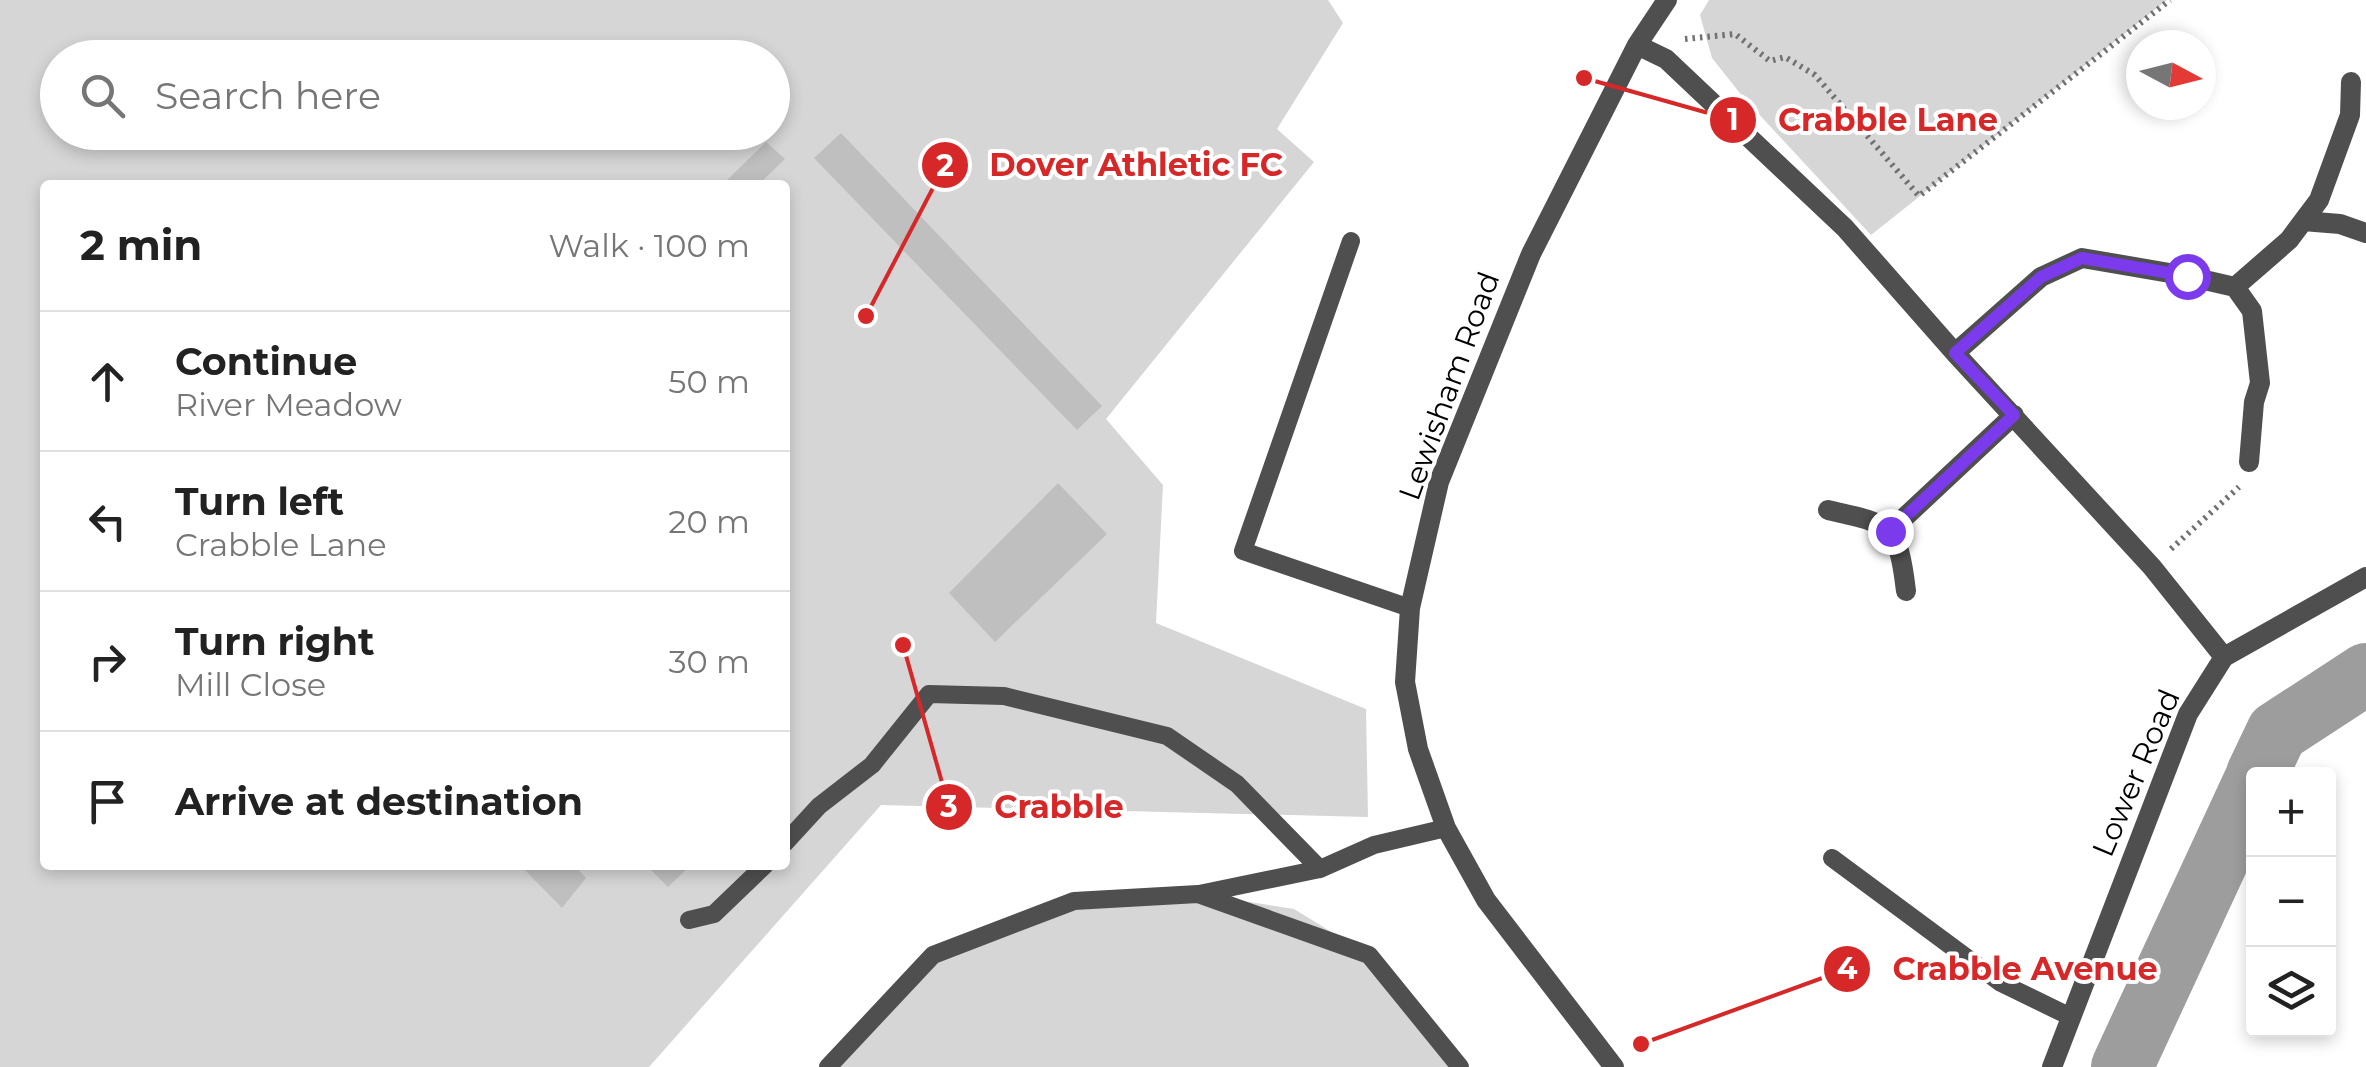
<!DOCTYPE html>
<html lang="en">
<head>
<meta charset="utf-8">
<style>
	body { margin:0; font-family:Montserrat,sans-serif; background:#f6f6f6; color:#222 }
	.controls { position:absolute; right:30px; bottom:30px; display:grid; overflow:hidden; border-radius:10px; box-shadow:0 5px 15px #0003 }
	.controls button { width:90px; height:90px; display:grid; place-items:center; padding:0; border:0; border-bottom:2px solid #e0e0e0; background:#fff; color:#222; font:50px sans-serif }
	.compass { position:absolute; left:2126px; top:30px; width:90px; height:90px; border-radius:50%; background:#fff; box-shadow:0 5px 15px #0003; rotate:97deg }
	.stop { position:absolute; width:30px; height:30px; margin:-22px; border:8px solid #7c3aed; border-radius:50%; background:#fff }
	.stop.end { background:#7c3aed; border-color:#fff; box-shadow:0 2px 10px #0008 }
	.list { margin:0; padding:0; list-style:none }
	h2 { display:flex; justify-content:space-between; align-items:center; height:130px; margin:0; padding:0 40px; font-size:42px }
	h2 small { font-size:32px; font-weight:400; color:#767676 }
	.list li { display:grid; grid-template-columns:65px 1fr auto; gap:30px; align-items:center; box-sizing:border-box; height:140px; padding:0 40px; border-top:2px solid #e0e0e0 }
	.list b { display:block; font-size:38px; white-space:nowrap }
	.list p { margin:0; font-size:32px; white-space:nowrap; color:#767676 }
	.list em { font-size:32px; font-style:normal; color:#767676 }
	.icon { flex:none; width:55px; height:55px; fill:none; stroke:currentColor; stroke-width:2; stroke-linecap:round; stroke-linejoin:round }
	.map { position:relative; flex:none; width:2366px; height:1067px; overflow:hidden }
	.search { position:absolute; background:#fff; box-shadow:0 5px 15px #0003; left:40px; top:40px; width:750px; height:110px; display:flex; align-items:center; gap:25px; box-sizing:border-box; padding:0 35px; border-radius:55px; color:#767676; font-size:38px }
	.panel { position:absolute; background:#fff; box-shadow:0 5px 15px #0003; left:40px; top:180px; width:750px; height:690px; border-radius:10px }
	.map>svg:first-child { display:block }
	.green { fill:#d6d6d6; fill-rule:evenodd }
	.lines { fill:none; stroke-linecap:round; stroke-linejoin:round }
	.river { stroke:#9d9d9d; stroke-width:62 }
	.building { fill:#bfbfbf }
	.path { stroke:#717171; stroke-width:6; stroke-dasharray:2.5 5; stroke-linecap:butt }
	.lane { stroke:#4f4f4f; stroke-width:18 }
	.street { stroke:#4f4f4f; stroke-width:20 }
	.route { stroke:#7c3aed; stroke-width:12 }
	.labels { text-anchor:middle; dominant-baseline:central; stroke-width:8; stroke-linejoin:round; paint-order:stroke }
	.street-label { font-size:30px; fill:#000; stroke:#fff }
	.leader { fill:none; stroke:#d62828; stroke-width:4 }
	.callout-dot { fill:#d62828; stroke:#fff; stroke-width:4 }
	.mark-label { font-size:30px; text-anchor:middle; font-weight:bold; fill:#fff }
	.callout-label { font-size:32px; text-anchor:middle; font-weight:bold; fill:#d62828; stroke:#fff; stroke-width:8; stroke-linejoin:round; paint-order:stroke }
</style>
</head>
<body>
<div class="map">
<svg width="2366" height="1067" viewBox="0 0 2366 1067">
	<rect width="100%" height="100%" fill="#fff"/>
	<path class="green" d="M0,0H1328L1343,23L1277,129L1314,162L1106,419L1163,485L1156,623L1366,709L1368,817L881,805L649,1067H0ZM58,58H772V132H58ZM45,185H785V865H45Z
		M1709,0H2167L1871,235L1743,97L1712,58L1700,15Z
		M1198,894L1294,909L1369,955L1460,1067H828L933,955L1074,901Z"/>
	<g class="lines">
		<path class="river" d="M2257,774L2277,732L2366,674
			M2122,1067L2254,782"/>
	</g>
	<path class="building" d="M841,133L1102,406L1077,430L814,158Z
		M766,142L785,159L758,185H722Z
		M1058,483L1107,534L995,642L949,593Z
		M520,865H574L586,878L562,908Z
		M646,865H691L668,887Z"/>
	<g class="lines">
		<path class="path" d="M1685,39L1735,34L1770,61L1785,57L1815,75L1919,196L2170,0
			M2171,549L2239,487"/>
		<path class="lane" d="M1351,241L1243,551L1410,608
			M785,843L819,806L872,765L929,694L1004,696L1167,736L1237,784L1320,869L1374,845L1446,828
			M1832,858L2001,983L2071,1017
			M1199,894L1320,869
			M689,920L714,914L765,865
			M828,1067L933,955L1074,901L1198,894L1369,955L1460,1067"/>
		<path class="street" d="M1637,45L1666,59L1845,228L1955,353L2152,567L2224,657
			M2303,221L2340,224L2366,233
			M2235,287L2289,240L2319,200L2350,115L2351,82
			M1955,353L2041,277L2082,258L2187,276L2235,287L2252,311L2260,383L2254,402L2249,462
			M1828,510C1891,524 1898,524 1906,591
			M1890,531L2014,415
			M1614,1067L1486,900L1446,828L1418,749L1405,682L1410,608L1439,482L1531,254L1637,45L1667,0
			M2052,1067L2188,714L2224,657L2366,577"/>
	</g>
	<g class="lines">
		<path class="route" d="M1890,531L2014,415L1955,353L2041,277L2082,258L2187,276"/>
	</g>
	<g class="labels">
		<g class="street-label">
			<text transform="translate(1449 386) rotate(-70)">Lewisham Road</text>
			<text transform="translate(2136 773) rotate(-67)">Lower Road</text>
		</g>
	</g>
	<path class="leader" d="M1584 78L1733 120M866 316L945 165M903 645L949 807M1641 1044L1847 969"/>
	<g class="callout-dot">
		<circle cx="1584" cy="78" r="10"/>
		<circle cx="866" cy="316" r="10"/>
		<circle cx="903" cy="645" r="10"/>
		<circle cx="1641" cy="1044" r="10"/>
		<circle cx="1733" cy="120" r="25"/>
		<circle cx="945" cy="165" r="25"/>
		<circle cx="949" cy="807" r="25"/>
		<circle cx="1847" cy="969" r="25"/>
	</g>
	<g class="mark-label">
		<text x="1733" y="130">1</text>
		<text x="945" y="176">2</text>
		<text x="949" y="817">3</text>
		<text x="1847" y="979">4</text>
	</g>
	<g class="callout-label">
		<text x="1888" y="131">Crabble Lane</text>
		<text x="1136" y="176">Dover Athletic FC</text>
		<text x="1059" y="818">Crabble</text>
		<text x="2025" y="980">Crabble Avenue</text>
	</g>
</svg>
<div class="controls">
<button>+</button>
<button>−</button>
<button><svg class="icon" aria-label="layers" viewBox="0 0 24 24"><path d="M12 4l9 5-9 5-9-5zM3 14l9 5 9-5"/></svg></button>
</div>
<svg class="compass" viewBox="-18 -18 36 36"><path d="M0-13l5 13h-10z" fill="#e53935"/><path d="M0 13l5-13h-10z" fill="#767676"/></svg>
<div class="stop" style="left:2187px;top:276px"></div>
<div class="stop end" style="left:1890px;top:531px"></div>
<div class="search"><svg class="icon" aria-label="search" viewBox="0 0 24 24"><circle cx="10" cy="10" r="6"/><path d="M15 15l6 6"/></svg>Search here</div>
<section class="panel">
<h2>2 min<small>Walk · 100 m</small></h2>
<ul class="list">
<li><svg class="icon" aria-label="ahead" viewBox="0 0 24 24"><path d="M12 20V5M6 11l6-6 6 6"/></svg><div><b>Continue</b><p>River Meadow</p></div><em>50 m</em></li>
<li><svg class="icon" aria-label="left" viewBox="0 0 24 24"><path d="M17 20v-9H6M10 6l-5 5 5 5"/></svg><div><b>Turn left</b><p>Crabble Lane</p></div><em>20 m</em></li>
<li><svg class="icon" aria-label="right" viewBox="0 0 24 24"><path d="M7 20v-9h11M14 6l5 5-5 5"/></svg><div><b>Turn right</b><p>Mill Close</p></div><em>30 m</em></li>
<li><svg class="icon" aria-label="arrive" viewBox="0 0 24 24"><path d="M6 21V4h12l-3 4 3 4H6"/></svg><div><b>Arrive at destination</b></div></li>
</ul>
</section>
</div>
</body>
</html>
